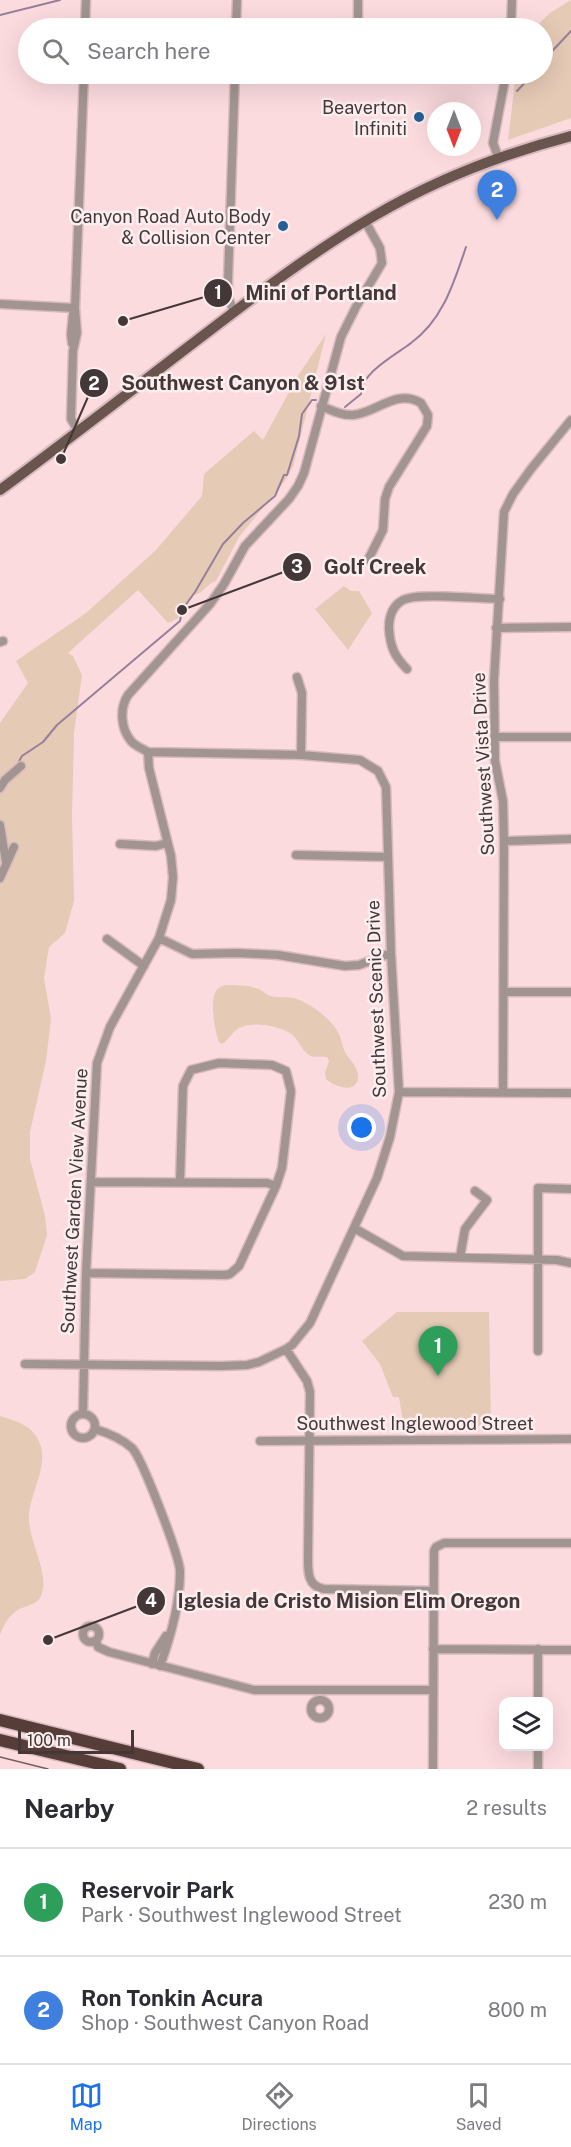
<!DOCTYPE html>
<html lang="en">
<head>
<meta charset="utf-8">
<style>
	body { margin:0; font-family:"Public Sans",sans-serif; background:#f2f2f3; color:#2b2b33 }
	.controls { position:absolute; right:18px; bottom:18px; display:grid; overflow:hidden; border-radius:12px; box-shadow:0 6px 24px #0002 }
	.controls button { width:54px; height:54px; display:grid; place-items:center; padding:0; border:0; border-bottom:2px solid #e1e1e2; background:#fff; color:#2b2b33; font:30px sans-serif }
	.compass { position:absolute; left:427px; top:102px; width:54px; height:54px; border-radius:50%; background:#fff; box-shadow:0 6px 24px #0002; rotate:180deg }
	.scale { position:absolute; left:18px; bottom:15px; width:116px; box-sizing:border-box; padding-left:6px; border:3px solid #443738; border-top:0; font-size:16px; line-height:21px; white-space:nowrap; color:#443738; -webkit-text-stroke:4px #fceeef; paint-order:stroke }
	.you { position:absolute; left:362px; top:1128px; width:21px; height:21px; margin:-15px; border:4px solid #fff; border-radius:50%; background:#1a73e8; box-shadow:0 0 0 9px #1a73e833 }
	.badge { display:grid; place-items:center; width:39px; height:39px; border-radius:50%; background:#1a73e8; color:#fff; font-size:20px; font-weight:700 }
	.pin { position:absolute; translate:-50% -50px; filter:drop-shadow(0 2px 3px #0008) }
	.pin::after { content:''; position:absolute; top:32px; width:21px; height:18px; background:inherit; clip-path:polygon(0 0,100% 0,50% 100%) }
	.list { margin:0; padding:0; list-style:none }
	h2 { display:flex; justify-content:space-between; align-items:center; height:78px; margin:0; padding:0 24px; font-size:26px }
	h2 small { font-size:20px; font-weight:400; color:#7c7c81 }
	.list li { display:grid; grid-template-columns:39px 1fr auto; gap:18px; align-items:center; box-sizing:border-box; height:108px; padding:0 24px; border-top:2px solid #e1e1e2 }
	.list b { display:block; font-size:22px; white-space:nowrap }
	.list p { margin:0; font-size:20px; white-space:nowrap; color:#7c7c81 }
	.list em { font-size:20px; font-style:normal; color:#7c7c81 }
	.icon { flex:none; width:33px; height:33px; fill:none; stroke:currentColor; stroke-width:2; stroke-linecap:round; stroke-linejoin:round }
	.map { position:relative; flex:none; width:571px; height:1769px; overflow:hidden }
	.search { position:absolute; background:#fff; box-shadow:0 6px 24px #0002; left:18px; right:18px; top:18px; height:66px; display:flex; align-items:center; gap:15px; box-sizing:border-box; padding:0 21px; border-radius:33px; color:#7c7c81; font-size:22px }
	.sheet { height:294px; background:#fff }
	nav { display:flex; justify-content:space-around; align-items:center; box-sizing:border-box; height:84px; border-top:2px solid #e1e1e2; background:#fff; font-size:16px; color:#7c7c81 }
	nav a { display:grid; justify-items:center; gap:3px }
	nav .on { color:#1a73e8 }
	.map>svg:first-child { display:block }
	.green { fill:#e5cab6 }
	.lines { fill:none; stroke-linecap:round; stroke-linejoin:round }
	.stream { stroke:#977f9a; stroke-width:2 }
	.minor-casing { stroke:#d7babe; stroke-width:11 }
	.major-casing { stroke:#d7babe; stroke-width:14 }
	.highway-casing { stroke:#d7babe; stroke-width:15 }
	.minor { stroke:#a29591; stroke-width:8 }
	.major { stroke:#6a544e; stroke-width:10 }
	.highway { stroke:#563d37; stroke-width:12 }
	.tram { stroke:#705e60; stroke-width:1.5 }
	.poi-dot { fill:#265e96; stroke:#fceeef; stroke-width:2 }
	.labels { text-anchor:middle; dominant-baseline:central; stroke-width:5; stroke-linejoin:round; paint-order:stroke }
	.poi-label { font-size:18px; fill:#443738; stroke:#fceeef; text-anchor:end }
	.street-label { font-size:18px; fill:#443738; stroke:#fceeef }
	.leader { fill:none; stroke:#443738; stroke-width:2 }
	.callout-dot { fill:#443738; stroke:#fceeef; stroke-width:2 }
	.mark-label { font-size:18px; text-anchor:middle; font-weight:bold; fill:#fff }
	.callout-label { font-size:20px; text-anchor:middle; font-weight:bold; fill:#443738; stroke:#fceeef; stroke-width:5; stroke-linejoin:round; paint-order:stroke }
</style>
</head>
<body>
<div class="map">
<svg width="571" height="1769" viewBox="0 0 571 1769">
	<rect width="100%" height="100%" fill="#fcdbdf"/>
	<path class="green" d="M571,0V118L508,140L516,74H542V28H534L550,13Z
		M326,334L293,467L285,481L239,537L216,581C206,584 204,593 194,595L177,619L168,623L138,590L68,653L73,656L82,675L74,733L72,816L74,901L65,933L49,947L44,978L51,1019L46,1061L30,1132V1159L45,1216L47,1235L35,1272L25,1279L0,1281V723L28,683L16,661L86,613L156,550L202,496L204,474L254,431L263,440L299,374Z
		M344,586L351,591H359L372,613L348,650L315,609Z
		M226,985C236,985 249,985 258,989C263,990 265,994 270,996C279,998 288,996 297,999C312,1005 332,1019 339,1034C342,1040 342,1046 345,1052C349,1059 358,1067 358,1076C358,1095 334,1087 326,1079L325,1073L329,1061L327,1057C321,1056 314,1058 309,1055C301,1050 298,1038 290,1033C277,1025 252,1021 239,1028C231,1033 229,1040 222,1044L219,1042C215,1032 210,1003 215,993C217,988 221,986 226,985Z
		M397,1312H489L491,1426L404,1427L399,1397H393L380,1364L362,1341Z
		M0,1416C19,1422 35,1426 41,1447C47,1467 30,1495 29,1515C27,1539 51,1575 41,1596C36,1607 23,1605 15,1612C7,1618 3,1627 0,1635Z"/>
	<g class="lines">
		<path class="stream" d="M0,15L60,0
			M542,62L571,31
			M517,91L533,74
			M345,407L361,394C360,373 397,354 411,343C443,320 454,282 466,247
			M17,765L22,756L43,742L57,725L180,621L182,610L195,592L223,544L243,523L275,496L284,475H287L299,436L302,414L312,400H316"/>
		<g class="minor-casing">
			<path id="minor" d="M358,0V18
				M85,28L86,0
				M236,28L237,0
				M511,28L512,0
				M499,159L493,143L506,74
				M0,304L75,308
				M234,312L228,297V281L235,74
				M72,343L71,334L73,314
				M321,406C331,410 342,416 353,415C377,413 396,388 421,403L428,415L427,426L389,487L385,499L383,530L368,560
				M78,431L71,419L73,351L77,333L75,308L84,74
				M496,628L571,627
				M0,642L3,641
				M407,669C394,656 390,646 389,628C389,617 392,606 403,600C419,592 479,599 500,599
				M297,677L302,693L301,755
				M495,737H571
				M0,788L5,780L21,766
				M0,825L6,862
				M504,841L571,839
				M120,844L156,846L167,843
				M296,855L388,857
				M0,878L14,847
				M159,938L192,954L238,953L278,955L345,966L359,965L391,953
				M107,939L144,966
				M504,992H571
				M399,1092L571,1093
				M503,1092L504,841L503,801L495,761L494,680L504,512L513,494L531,469L571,420
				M91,1182L267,1183L276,1186
				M354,1228L403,1256L557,1260L571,1263
				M460,1257L465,1229L487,1200L475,1191
				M86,1273L225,1275L230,1274L239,1266L276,1186L282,1168L291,1091L286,1071L272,1065L219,1063L191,1070L183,1086L180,1182
				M286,1349L307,1381L310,1392L308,1557C308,1571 307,1586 324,1589L434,1591
				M538,1351V1188L571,1189
				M25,1364L222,1366L247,1365L259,1362L286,1349L292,1345L310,1323L377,1178L390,1137L399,1092L391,953L386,787L378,771L360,760L301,755L148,752C143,749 135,746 131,741C121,729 119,709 128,695L210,604L224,584L245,546L289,499L298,486L304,473L341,337L356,307L382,263L380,248L365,221
				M71 1426a12 12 0 1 1 24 0a12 12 0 1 1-24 0Z
				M83,1414L86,1273L97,1063L110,1027L159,938L171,900L173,877L171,856L149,768L148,752
				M95,1429C108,1433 121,1438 132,1448C142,1458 180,1557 180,1572C180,1605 171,1636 160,1666
				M260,1441L571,1439
				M83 1634a8 8 0 1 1 16 0a8 8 0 1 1-16 0Z
				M96,1640L98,1647L109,1652L254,1690H433
				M433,1649L571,1650
				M152,1664L155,1653L166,1636
				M311 1709a9 9 0 1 1 18 0a9 9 0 1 1-18 0Z
				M538,1702V1649
				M433,1769L434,1551L436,1547L444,1543H571
				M538,1769V1746"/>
		</g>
		<g class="major-casing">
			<path id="major" d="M0,490C65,442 128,393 192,344C251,299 310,253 374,216C435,180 502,154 571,136"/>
		</g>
		<g class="highway-casing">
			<path id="highway" d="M0,1720L198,1769
				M0,1740L120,1769"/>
		</g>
		<use href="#minor" class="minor"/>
		<use href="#major" class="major"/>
		<use href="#highway" class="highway"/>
		<path class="tram" d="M0,1757L48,1769"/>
	</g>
	<g class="poi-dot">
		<circle cx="419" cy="117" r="6"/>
		<circle cx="283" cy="226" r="6"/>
	</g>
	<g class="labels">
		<g class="poi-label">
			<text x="407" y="107">Beaverton<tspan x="407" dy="21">Infiniti</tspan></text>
			<text x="271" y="216">Canyon Road Auto Body<tspan x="271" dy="21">&amp; Collision Center</tspan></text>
		</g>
		<g class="street-label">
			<text transform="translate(483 764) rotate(-93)">Southwest Vista Drive</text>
			<text transform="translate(376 999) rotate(-92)">Southwest Scenic Drive</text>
			<text transform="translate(74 1201) rotate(-87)">Southwest Garden View Avenue</text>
			<text x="415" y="1423">Southwest Inglewood Street</text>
		</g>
	</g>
	<path class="leader" d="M123 321L218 293M61 459L94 383M182 610L297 567M48 1640L151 1601"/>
	<g class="callout-dot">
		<circle cx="123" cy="321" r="6"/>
		<circle cx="61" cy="459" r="6"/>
		<circle cx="182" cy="610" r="6"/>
		<circle cx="48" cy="1640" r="6"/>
		<circle cx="218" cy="293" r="15"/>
		<circle cx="94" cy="383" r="15"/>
		<circle cx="297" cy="567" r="15"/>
		<circle cx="151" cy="1601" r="15"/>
	</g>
	<g class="mark-label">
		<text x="218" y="299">1</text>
		<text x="94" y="390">2</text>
		<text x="297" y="573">3</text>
		<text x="151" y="1607">4</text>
	</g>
	<g class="callout-label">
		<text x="321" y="300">Mini of Portland</text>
		<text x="243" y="390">Southwest Canyon &amp; 91st</text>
		<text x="375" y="574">Golf Creek</text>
		<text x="349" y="1608">Iglesia de Cristo Mision Elim Oregon</text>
	</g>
</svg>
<div class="controls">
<button><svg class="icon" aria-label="layers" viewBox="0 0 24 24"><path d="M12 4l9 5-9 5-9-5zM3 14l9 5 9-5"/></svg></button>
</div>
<svg class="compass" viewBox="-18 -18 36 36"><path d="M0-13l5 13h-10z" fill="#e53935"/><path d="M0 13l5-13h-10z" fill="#7c7c81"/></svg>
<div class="scale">100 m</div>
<div class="you"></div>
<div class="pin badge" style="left:438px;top:1376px;background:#2e9e5b">1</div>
<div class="pin badge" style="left:497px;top:220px;background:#3f7fe0">2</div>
<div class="search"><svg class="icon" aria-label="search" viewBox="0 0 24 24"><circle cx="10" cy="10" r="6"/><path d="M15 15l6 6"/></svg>Search here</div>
</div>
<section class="sheet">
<h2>Nearby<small>2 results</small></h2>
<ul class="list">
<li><span class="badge" style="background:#2e9e5b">1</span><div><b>Reservoir Park</b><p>Park · Southwest Inglewood Street</p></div><em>230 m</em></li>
<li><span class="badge" style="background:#3f7fe0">2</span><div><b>Ron Tonkin Acura</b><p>Shop · Southwest Canyon Road</p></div><em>800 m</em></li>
</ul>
</section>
<nav>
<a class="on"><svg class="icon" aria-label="map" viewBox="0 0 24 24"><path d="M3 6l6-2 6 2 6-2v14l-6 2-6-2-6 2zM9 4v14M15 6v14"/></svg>Map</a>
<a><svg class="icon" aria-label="directions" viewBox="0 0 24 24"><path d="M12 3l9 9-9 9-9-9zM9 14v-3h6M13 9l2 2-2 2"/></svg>Directions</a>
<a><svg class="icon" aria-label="saved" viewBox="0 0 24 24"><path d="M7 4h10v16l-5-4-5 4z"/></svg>Saved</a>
</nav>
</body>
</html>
